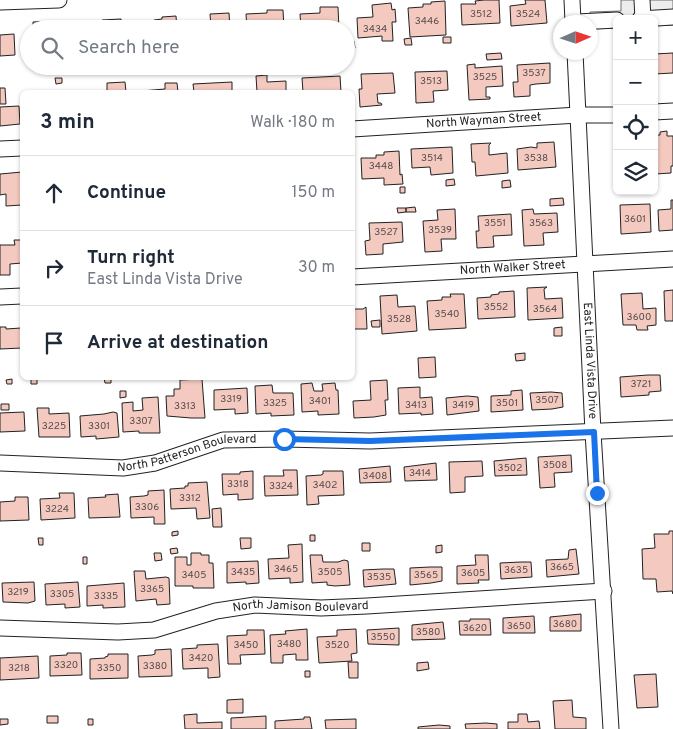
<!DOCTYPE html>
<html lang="en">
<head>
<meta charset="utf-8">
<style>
	body { margin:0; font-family:Overpass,sans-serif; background:#f6f6f7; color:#1f2937 }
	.controls { position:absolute; right:15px; top:15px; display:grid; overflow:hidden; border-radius:8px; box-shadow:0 1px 4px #0004 }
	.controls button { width:45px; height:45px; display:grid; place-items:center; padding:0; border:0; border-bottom:1px solid #e0e1e3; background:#fff; color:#1f2937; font:25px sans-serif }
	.compass { position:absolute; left:553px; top:15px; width:45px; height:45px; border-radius:50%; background:#fff; box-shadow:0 1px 4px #0004; rotate:87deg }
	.stop { position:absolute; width:15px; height:15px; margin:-11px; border:4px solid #1a73e8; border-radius:50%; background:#fff }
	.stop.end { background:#1a73e8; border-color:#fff; box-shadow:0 1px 5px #0008 }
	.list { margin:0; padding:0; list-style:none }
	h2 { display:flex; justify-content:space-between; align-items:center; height:65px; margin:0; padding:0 20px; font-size:21px }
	h2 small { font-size:16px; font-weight:400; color:#747a83 }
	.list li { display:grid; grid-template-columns:32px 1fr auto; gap:15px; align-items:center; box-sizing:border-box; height:75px; padding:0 20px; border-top:1px solid #e0e1e3 }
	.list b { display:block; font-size:19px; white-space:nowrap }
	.list p { margin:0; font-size:16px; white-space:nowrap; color:#747a83 }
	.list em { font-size:16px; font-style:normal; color:#747a83 }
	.icon { flex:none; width:28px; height:28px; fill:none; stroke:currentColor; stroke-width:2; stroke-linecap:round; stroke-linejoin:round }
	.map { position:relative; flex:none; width:673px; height:729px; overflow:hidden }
	.search { position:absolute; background:#fff; box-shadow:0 1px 4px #0004; left:20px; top:20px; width:335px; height:55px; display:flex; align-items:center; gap:12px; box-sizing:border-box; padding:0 18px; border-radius:28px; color:#747a83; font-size:19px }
	.panel { position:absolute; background:#fff; box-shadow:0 1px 4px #0004; left:20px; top:90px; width:335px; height:290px; border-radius:8px }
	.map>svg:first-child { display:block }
	.parking { fill:#ededed; stroke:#6f6f6f }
	.building { fill:#f3c9c0; stroke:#222 }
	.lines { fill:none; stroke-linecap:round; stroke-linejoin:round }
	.minor-casing { stroke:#222; stroke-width:17 }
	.minor { stroke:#fff; stroke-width:15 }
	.route { stroke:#1a73e8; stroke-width:6 }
	.labels { text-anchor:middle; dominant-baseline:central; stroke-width:4; stroke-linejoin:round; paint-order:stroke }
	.number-label { font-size:10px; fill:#564c4a }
	.street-label { font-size:12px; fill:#222; stroke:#fff }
</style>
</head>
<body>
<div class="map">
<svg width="673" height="729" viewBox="0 0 673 729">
	<rect width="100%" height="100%" fill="#fff"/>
	<path class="parking" d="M621,0H673V25L654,26V19H617V28L591,29L590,12L621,11Z"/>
	<path class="building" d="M484,0H499L500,23L462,25L461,4H476L475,1Z
		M525,0H545L547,23L511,26L510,6L526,4Z
		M445,1L446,35L410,37L408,8L423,7V4H431V2Z
		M391,3L392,10L395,9L396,22H392L393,41H382V36L358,38L357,18L373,17L372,5Z
		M320,7H338L339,29H301L300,14L320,13Z
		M267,10H283L284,29H247L246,14L267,13Z
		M229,13L230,29H196L195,28L211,27L210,14Z
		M176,16L177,29H139V23L154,22V20L162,19V17Z
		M121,19L122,29H103L102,20Z
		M53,21V23H50L51,29H33V22Z
		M14,34L15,55L0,56V35Z
		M443,37H451V43H443Z
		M411,38L412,45H405L404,39Z
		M347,41H354L355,48H347Z
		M501,53L502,59L487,60L486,54Z
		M673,53V73L654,74V54Z
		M550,63V83L536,84L530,85V96L514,97L513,82H518L517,65Z
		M475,64V68L502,66L503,86L486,87V97H490V99L469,100L467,65Z
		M447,71L448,90L433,91L434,102L416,103L415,72Z
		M393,73L395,93L377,94L378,103H381L382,105L360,107L359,89H362L361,74Z
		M267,75V82L286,81V92H257L256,76Z
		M340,76L341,92H303L302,78Z
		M55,78H62V83L56,84Z
		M125,82L126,92H96V91H107V83Z
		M232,82V92H194L193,84Z
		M165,83H177L178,92H141V91L165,89Z
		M0,88H5L6,104H0Z
		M19,106L20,124L0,126V107Z
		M667,131V136H673V166H671V173L655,174L654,135H660V132Z
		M554,142L556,167L518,170L517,149L531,147L537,148V143Z
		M491,143L489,145V155L507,153L508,173L476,176L475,162H472L471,144Z
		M452,147L453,173L431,175L430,167L412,168L411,149Z
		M399,151L400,175L402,174L403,184L384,185V178L362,179L361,158H376V155H384V152Z
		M22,172V205L6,206V194L0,195V174Z
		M454,179L455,185L446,186V180Z
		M510,180L511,187L502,188V181Z
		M400,187H405V193H400Z
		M563,198L564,205L550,206V199Z
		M671,200H673V230L659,231L658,210L671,209Z
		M650,204L651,232L621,234L620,205Z
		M415,207L416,212H406V208Z
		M397,208H406V212L398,213Z
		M455,209L456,239H441L442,251L425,252L423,221L438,220L437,210Z
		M533,209L534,214L557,213L558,232L543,233L544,245L524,246L522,210Z
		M511,214L512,235L493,236L494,247L477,248L476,231H479L478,216Z
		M402,222L403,242L383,244V254L366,255L365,241L370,240L369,223Z
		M14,240H22V263L10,264V275H0V245H15Z
		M547,287L544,289L545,299L562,298L563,318L528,320L527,288Z
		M673,290V321H665L664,291Z
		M514,291L515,317L478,319L477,298L491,297V295L499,294V292Z
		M642,293L643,309L656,308V325L647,326L648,330H637L636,325H623L621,294Z
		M450,294H464L466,328L429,330L427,301L442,300V297H451Z
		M397,295L398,307L415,306L417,331L382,334L380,296Z
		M366,307L367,329H352V309H363Z
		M380,320V327H372L371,321Z
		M0,327H6V329L21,328L22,348L0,349Z
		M562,327V336H554V328Z
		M525,353V360L516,361L515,354Z
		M435,357L436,377L419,378L418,358Z
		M648,375H660L661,391L649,392V395L621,397L620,377Z
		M104,378H111V383H105Z
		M12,379V384H7L6,380Z
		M31,379H37V384H31Z
		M202,379L205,418H191L167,416L166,396H174V389H180V380Z
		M387,380L388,400H385L386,415L374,417L354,418L353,401L371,400L370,381Z
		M312,383L314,391H323L322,384L335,383L336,390H338L339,414L318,415V411L302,412L301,384Z
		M272,385L273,393H293L294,415L271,416V413L256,414L255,386Z
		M420,387V398L432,397L433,414L421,415V413L399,414L398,388Z
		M247,388L248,413L235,414V409L214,410V390Z
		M522,390L523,410L491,412V396L511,395V391Z
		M120,391H126V397L120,398Z
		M551,392L562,393L563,407L552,409L532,410L530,393Z
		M467,396L478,397L479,411L447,415L446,398Z
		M158,397L160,433H139V431L123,432L122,403L133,402V411L143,410L142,398Z
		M1,404H9V410H1Z
		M37,408H49V414L69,413L70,437H39Z
		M24,412L25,431L0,432V413Z
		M113,412L117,413L119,437L96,439V436L81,437L80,416L104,414Z
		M571,455L572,472L554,473L555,487L540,488L538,457Z
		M526,458L527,475L495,476L494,461Z
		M482,461L483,476L465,477V492L450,493L449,462Z
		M436,463L437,480L405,481L404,467Z
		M390,466L391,482L360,483L359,469Z
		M283,470H297L298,495L265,496L264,476H284Z
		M253,471V499L238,500V494L223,495L222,474H240V472Z
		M323,471H343L344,495L318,496L319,504L307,505L306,476L321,475L323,474Z
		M207,482L210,518L197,519L196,508L171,509L170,489L185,488V486H188V483Z
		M164,490L165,524H154V517L131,518L130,497L144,496L148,495V491Z
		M59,493H74L75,518L41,520L40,499L60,498Z
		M118,494L120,517L89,518L88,498L106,497L105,495Z
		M15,497H28L29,520L0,521V502L15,501Z
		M221,508L222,527H213L212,509Z
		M178,531V535L172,536V532Z
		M669,531H673V594L672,591L657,592L656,579H643L642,549L655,548L654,534H669Z
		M310,535H315V541H310Z
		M38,538H43V545H39Z
		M240,538H251V548L241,549Z
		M362,543H370V551H362Z
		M302,544L303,582L290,583V578L269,579L268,559L289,558L288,545Z
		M442,545V552L436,553V546Z
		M177,548L178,553L171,554L170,549Z
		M576,549L579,574L547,577L546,560L568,559L569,550Z
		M154,553H161L162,560L155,561Z
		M191,553H201V555H209V563H213L214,588H193V586H175V557H187V565H191Z
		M310,555H322L323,562H338L344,560L348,561L350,585L335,586L327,585V582L312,583Z
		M475,555H488L489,580H478L479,583L457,584V566L476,565Z
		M83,557H87V564H83Z
		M258,561L259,583L246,584V582L227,583V562Z
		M521,562H531L532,577L501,579L500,563Z
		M430,567H442V581L431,583L410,585V568Z
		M383,569H394L396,584L364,587L363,570Z
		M134,571H145L146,579L166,577L169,578L170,604L157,605L156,599L136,601Z
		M34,582L35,601L28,603L3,602L2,583Z
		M78,582L80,607L65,608V604L46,605L45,584Z
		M124,583L125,607L103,608V605L87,606V586Z
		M581,614V631H550V617Z
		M534,616L535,633H503V618Z
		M470,619H490L491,635H460L459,621H470Z
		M443,622L445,639L412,640V625Z
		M399,628V645L368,644L367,630Z
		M307,629L308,660H296V654L283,655V663H271L270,635L286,634L285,631Z
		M356,629L357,653L351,654L352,661L319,663L317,637L337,636V630Z
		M247,630H264L265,654L240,655L241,664H228L227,636L247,635Z
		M218,644L220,677L208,678V668L183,669L182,649L197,648V645Z
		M171,649L172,676L139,677L138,656L152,655L155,654V650Z
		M67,653H81L82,675L50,676V656L67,655Z
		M108,654H128V678L90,679V659L105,658V657L108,656Z
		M38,656L39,678L0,680V658Z
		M348,662H358V678H349Z
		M428,662L429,669L417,671V663Z
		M305,671H310V677H305Z
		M656,674L658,707L637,708L634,675Z
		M243,699V713H227V700Z
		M572,700L573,717L586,718V729H555L553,701Z
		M197,714V723L222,722V729H185L184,715Z
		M518,714H527L528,722L539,721L540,729H508V722H518Z
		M47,716H58V723H47Z
		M266,716V729H231V718Z
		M304,717H310L312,729H275V721L304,719Z
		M0,719H8V724L0,725Z
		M88,719H93V725H88Z
		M356,719V729H326L325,720Z
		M486,723L497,724V729H466L465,724Z
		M439,725L450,726V729H418V727Z"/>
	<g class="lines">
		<g class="minor-casing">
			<g id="minor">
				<path d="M572,0L573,22"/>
				<path d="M642,0L643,19"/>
				<path d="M0,2L59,0"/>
				<path d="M640,19L673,17"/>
				<path d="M577,22L617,20"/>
				<path id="s1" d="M575,52L593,432L611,729"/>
				<path d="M654,112L673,111"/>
				<path id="s2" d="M352,129L578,115H617"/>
				<path d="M0,149L22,148"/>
				<path id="s3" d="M352,277L673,259"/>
				<path d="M0,297L22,296"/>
				<path id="s4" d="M0,463L123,468L155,463L223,440L284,439L370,441L673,428"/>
				<path id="s5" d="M0,628L118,632L154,630L216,611L255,605L321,608L367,606L604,591"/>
			</g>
		</g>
		<use href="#minor" class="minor"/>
	</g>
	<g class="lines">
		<path class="route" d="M284,439L370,441L594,432L597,493"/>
	</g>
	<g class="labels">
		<g class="number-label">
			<text x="481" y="14">3512</text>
			<text x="528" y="14">3524</text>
			<text x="427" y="21">3446</text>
			<text x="375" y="29">3434</text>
			<text x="534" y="73">3537</text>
			<text x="485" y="77">3525</text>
			<text x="431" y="81">3513</text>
			<text x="432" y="158">3514</text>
			<text x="536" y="158">3538</text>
			<text x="381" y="166">3448</text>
			<text x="635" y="219">3601</text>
			<text x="495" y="223">3551</text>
			<text x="541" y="223">3563</text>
			<text x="440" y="230">3539</text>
			<text x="386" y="232">3527</text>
			<text x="496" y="307">3552</text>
			<text x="545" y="309">3564</text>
			<text x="447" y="314">3540</text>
			<text x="639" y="317">3600</text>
			<text x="399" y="319">3528</text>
			<text x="641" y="384">3721</text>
			<text x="231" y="399">3319</text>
			<text x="547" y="400">3507</text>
			<text x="320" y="401">3401</text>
			<text x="275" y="403">3325</text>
			<text x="507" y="403">3501</text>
			<text x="416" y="405">3413</text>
			<text x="463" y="405">3419</text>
			<text x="185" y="406">3313</text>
			<text x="141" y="421">3307</text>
			<text x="54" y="426">3225</text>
			<text x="99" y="426">3301</text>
			<text x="555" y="465">3508</text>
			<text x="510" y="468">3502</text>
			<text x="420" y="473">3414</text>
			<text x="375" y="476">3408</text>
			<text x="238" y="484">3318</text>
			<text x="325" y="485">3402</text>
			<text x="281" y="486">3324</text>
			<text x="190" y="498">3312</text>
			<text x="147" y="507">3306</text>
			<text x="57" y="509">3224</text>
			<text x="562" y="567">3665</text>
			<text x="286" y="569">3465</text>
			<text x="516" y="570">3635</text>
			<text x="243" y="572">3435</text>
			<text x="330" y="572">3505</text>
			<text x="473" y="573">3605</text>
			<text x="194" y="575">3405</text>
			<text x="426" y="575">3565</text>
			<text x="379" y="577">3535</text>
			<text x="152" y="589">3365</text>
			<text x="18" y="592">3219</text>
			<text x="62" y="594">3305</text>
			<text x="106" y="596">3335</text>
			<text x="565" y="624">3680</text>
			<text x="519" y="626">3650</text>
			<text x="475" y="628">3620</text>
			<text x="428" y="632">3580</text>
			<text x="383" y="637">3550</text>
			<text x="289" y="644">3480</text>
			<text x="246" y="645">3450</text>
			<text x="337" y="645">3520</text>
			<text x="201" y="658">3420</text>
			<text x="66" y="665">3320</text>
			<text x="155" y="666">3380</text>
			<text x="19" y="668">3218</text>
			<text x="109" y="668">3350</text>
		</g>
		<g class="street-label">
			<text stroke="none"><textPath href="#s2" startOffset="132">North Wayman Street</textPath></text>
			<text stroke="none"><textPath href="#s3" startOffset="161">North Walker Street</textPath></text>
			<text stroke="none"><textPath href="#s1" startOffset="309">East Linda Vista Drive</textPath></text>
			<text stroke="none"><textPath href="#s4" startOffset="189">North Patterson Boulevard</textPath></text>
			<text stroke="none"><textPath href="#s5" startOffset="304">North Jamison Boulevard</textPath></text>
		</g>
	</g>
</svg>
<div class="controls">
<button>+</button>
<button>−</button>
<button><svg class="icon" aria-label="locate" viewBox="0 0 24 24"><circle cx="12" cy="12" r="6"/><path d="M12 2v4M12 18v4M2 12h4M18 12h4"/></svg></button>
<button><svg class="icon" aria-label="layers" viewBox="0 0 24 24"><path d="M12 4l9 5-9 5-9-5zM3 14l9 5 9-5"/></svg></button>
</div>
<svg class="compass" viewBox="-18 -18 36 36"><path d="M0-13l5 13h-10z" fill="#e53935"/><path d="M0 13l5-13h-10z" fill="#747a83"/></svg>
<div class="stop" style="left:284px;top:439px"></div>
<div class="stop end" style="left:597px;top:493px"></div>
<div class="search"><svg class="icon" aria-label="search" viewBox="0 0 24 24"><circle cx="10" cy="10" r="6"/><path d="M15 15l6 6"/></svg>Search here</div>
<section class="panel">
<h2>3 min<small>Walk · 180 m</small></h2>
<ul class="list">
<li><svg class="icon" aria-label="ahead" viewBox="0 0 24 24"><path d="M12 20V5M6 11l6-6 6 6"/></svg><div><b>Continue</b></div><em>150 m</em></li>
<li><svg class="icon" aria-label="right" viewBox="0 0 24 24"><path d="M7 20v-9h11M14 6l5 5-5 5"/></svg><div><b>Turn right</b><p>East Linda Vista Drive</p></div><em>30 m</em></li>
<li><svg class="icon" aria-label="arrive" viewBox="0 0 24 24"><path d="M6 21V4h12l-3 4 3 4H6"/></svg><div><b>Arrive at destination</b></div></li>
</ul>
</section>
</div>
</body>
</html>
